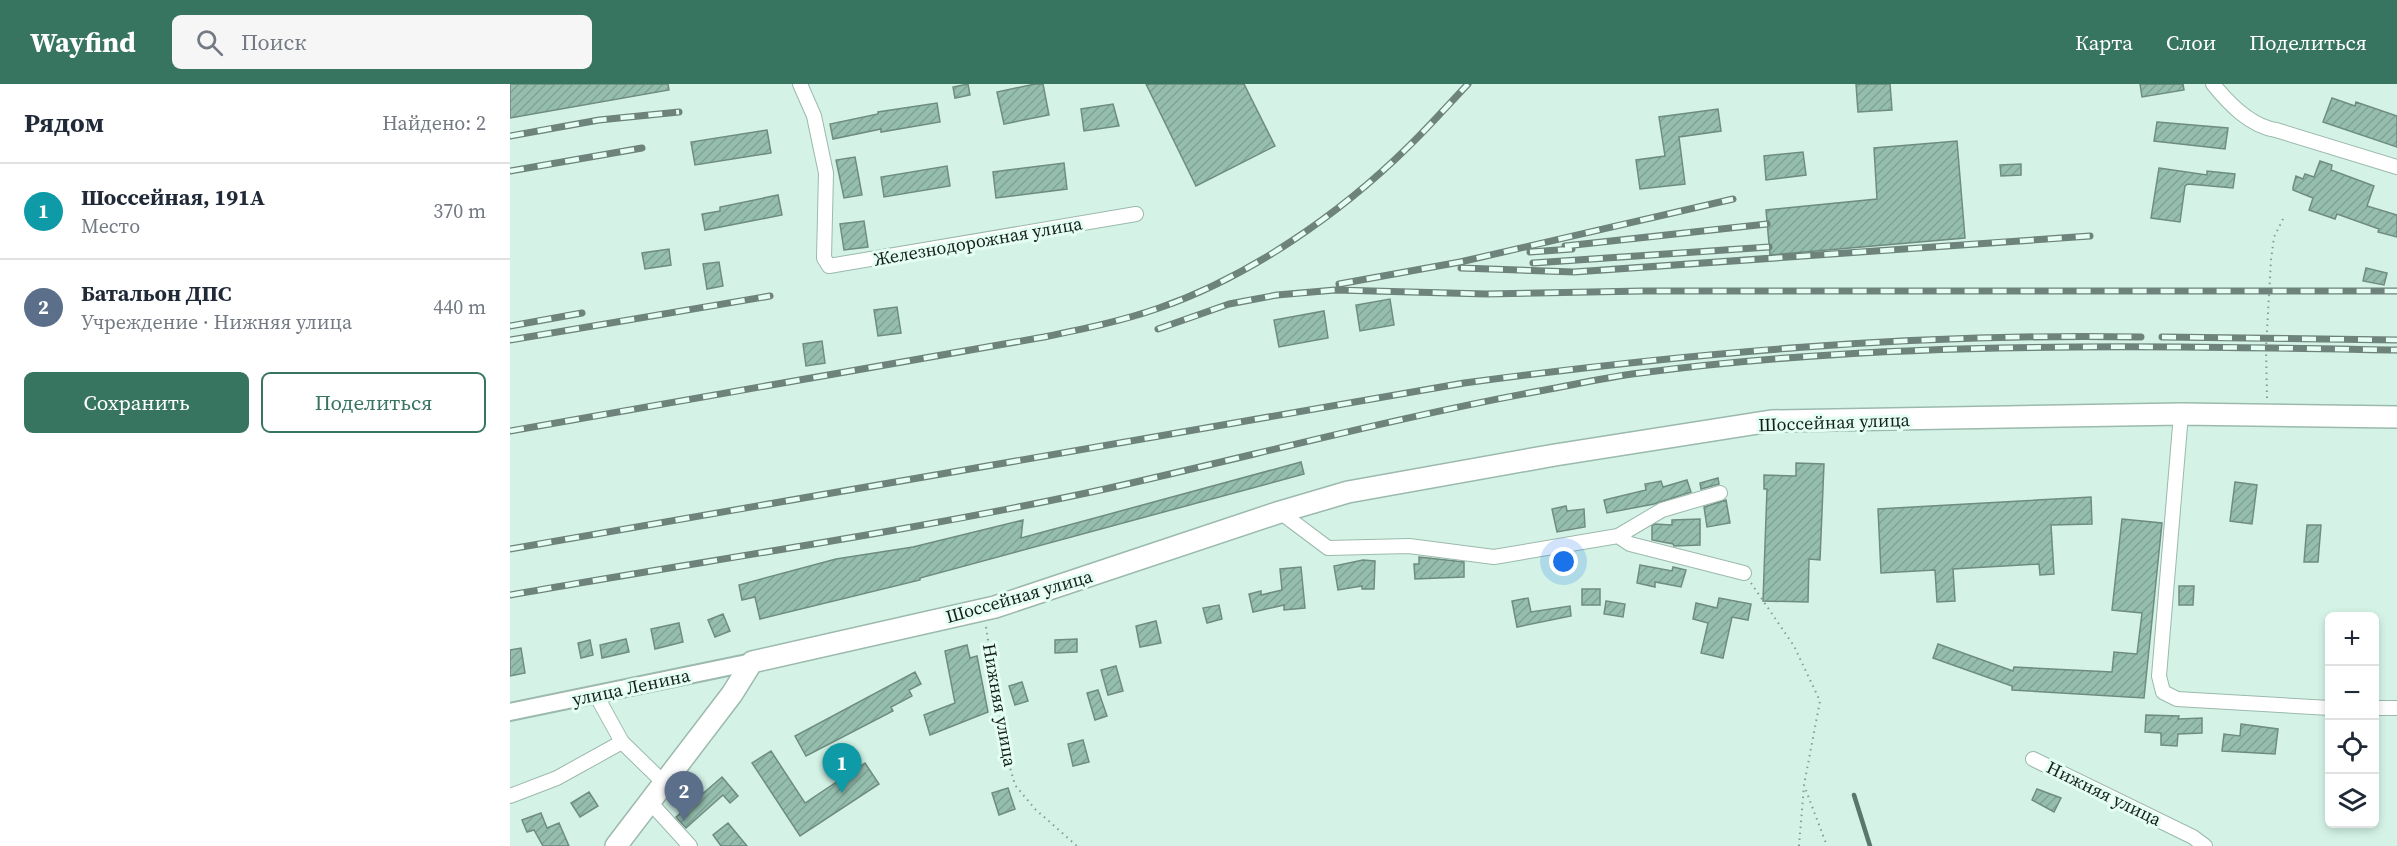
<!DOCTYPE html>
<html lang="ru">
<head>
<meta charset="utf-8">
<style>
	body { margin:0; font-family:"Source Serif 4",serif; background:#f6f6f7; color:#1f2937 }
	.controls { position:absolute; right:18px; bottom:18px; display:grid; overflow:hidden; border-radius:9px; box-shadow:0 3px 9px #0003 }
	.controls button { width:54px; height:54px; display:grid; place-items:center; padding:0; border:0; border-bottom:2px solid #e0e1e3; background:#fff; color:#1f2937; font:30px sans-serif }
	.you { position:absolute; left:1054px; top:478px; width:21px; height:21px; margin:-15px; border:4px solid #fff; border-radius:50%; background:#1a73e8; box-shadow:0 0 0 9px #1a73e833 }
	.badge { display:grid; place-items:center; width:39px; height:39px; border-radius:50%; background:#387560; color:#fff; font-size:20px; font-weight:700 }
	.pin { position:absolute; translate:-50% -50px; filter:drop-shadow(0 2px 3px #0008) }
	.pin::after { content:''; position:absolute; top:32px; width:21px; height:18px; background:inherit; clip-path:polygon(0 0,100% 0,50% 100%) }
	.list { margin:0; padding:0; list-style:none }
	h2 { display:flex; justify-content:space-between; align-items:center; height:78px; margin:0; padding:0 24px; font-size:26px }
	h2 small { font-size:20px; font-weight:400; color:#747a83 }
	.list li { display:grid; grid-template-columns:39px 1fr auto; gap:18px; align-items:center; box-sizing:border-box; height:96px; padding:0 24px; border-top:2px solid #e0e1e3 }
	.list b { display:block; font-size:22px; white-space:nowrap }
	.list p { margin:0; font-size:20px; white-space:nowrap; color:#747a83 }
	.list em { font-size:20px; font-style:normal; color:#747a83 }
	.actions { display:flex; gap:12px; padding:18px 24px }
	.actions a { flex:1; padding:14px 0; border:2px solid #387560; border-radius:9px; text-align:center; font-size:21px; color:#387560 }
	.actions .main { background:#387560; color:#fff }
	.icon { flex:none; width:33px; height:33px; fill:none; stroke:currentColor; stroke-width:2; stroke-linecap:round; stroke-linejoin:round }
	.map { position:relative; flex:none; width:1887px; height:762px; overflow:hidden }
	header { display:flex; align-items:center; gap:36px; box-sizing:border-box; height:84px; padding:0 30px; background:#387560; color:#fff }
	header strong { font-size:28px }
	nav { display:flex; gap:33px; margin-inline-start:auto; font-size:21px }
	.search { width:420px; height:54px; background:#f6f6f7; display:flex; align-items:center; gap:15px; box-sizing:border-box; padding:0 21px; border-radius:9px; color:#747a83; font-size:22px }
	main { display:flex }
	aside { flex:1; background:#fff }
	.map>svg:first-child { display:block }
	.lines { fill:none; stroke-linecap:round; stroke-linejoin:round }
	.stream { stroke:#58786b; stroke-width:4.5 }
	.building { fill:url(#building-hatch); stroke:#6f8c80; stroke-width:1.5 }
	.minor-casing { stroke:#9bb9ad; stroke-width:16 }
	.tertiary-casing { stroke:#9bb9ad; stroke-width:20 }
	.primary-casing { stroke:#9bb9ad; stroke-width:24 }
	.path { stroke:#859c93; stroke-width:2; stroke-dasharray:1.5 4.5; stroke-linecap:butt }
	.minor { stroke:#fff; stroke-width:14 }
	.tertiary { stroke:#fff; stroke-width:16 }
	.primary { stroke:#fff; stroke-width:21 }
	.rail-casing { stroke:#6e837b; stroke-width:7 }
	.rail { stroke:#e5fef4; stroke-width:4.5; stroke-dasharray:14; stroke-linecap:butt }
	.labels { text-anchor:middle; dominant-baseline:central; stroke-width:6; stroke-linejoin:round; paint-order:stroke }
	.street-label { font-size:18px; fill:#15201c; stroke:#e5fef4 }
</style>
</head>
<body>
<header>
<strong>Wayfind</strong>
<div class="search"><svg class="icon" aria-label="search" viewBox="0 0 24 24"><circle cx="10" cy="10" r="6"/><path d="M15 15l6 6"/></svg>Поиск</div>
<nav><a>Карта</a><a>Слои</a><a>Поделиться</a></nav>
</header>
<main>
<aside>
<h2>Рядом<small>Найдено: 2</small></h2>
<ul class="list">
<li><span class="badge" style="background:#0f9aa8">1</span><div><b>Шоссейная, 191А</b><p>Место</p></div><em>370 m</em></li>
<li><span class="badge" style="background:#5c6f8a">2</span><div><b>Батальон ДПС</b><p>Учреждение · Нижняя улица</p></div><em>440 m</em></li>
</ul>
<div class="actions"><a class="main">Сохранить</a><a>Поделиться</a></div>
</aside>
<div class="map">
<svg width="1887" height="762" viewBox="0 0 1887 762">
	<defs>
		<pattern id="building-hatch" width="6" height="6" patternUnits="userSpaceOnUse" patternTransform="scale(1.5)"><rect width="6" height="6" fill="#95beae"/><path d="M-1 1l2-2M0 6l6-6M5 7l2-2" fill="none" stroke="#80a395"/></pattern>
	</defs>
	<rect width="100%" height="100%" fill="#d4f3e6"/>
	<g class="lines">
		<path class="stream" d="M1344,711L1360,762"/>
	</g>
	<path class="building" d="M0,0H158L159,6L0,34Z
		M458,0L460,11L445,14L443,3Z
		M525,0H533L539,31L494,40L487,8Z
		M636,0H734L765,62L686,102Z
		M1346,0H1380L1382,26L1348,28Z
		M1630,0H1673L1674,6L1632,13Z
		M1822,14L1845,22L1846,18L1887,32V63L1813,38Z
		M427,19L430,38L371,48V45L323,55L320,40L368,30V28Z
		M603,20L609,42L574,47L571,25Z
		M1208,25L1211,47L1169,53L1175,100L1130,105L1126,76L1155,72L1149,33Z
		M1647,38L1718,44L1715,65L1644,57Z
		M257,46L261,69L185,81L181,58Z
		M1447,57L1455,154L1260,171L1256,126L1367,115L1364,64Z
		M1293,68L1296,91L1256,96L1254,72Z
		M345,73L352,111L334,114L326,76Z
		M1810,77L1822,81L1821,86L1864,102L1857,122L1887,131V153L1868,148L1869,145L1827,130L1825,135L1799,126L1803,114L1783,106V103L1786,92L1793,95L1795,90L1804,93Z
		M554,79L557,105L486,114L483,88Z
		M1511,80V91L1491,92L1490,81Z
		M437,82L440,102L374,113L371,93Z
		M1649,84L1697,91V87L1725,90L1723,104L1678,100L1675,102L1670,138L1641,134Z
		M268,111L272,131L195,146L192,130L210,127V123Z
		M354,137L358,163L334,166L330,140Z
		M159,165L161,181L135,185L132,169Z
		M209,178L213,202L197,205L193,180Z
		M1856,184L1877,189L1874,201L1853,197Z
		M880,215L884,241L850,247L846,221Z
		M387,223L391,249L368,252L364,226Z
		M814,227L818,254L769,263L764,236Z
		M312,257L315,279L296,282L293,260Z
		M791,378L794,390L410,494V496L250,535L245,513L232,516L229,501L326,475L403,463L513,436L511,454Z
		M1286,379L1314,380L1310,476L1299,475L1298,518L1253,517L1257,405H1254V391L1286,392Z
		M1208,394L1209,400L1191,405L1190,399Z
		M1177,396L1181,408L1144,420L1097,429L1094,416L1136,406L1135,400L1151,397L1153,403Z
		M1725,398L1747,401L1742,440L1720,437Z
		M1581,413L1582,440L1541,441L1544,490L1530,491L1529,480L1443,485L1445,517L1427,518L1425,486L1371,489L1368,425Z
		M1216,416L1220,439L1197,443L1194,423Z
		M1056,422L1057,427L1074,425L1075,443L1047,448L1042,425Z
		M1190,435V461L1164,462L1163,460L1142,456V442L1145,440L1162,441V436Z
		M1612,435L1652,439L1634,614L1502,606V602L1423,574L1428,560L1503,587L1504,583L1602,588L1604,568L1627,570L1632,529L1602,526Z
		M1797,441H1811L1808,478H1794Z
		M909,473L954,478V493L905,495L904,480H909Z
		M853,476L865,477L864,505H852V502L828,506L824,482Z
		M1130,481L1162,487L1163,483L1176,486L1171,503L1145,498V503L1127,499Z
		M791,483L795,524L774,526V521L743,528L739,510L751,507V511L772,506L770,485Z
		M1669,502H1684L1683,521H1669Z
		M1072,505H1090V521H1072Z
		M1018,514L1021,528L1060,522L1061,532L1007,543L1002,517Z
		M1209,514L1241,520L1238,536L1222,533L1213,574L1191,569L1198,539L1183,535L1186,519L1207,524Z
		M1096,517L1115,520L1113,533L1094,530Z
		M709,521L712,535L697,539L693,524Z
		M213,530L220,547L205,553L198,536Z
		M646,537L651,559L630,563L626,542Z
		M169,539L173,558L145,565L141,545Z
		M116,555L119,568L92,574L90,561Z
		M567,555V568L545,569V556Z
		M80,556L83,571L71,574L68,559Z
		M457,561L460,574L467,572L478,628L420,651L414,631L445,619L435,567Z
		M11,564L15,589L0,592V566Z
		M606,582L613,607L598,611L591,586Z
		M405,588L411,600L399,606L402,612L381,623L383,627L296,672L285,652Z
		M512,598L518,617L505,621L499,602Z
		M588,606L597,632L585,636L577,609Z
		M1636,631L1669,632L1668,635L1692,634V649L1668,650L1667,662L1651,661V649L1635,648Z
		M1731,640L1768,645L1765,670L1712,667L1714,650L1730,652Z
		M573,656L579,678L563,682L558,660Z
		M261,667L295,719L355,679L369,700L290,752L242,679Z
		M212,693L228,712L220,719L213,711L176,744L166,733Z
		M498,704L505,725L489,731L482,709Z
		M1527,705L1551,714L1544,728L1522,716Z
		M79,708L88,722L70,733L61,719Z
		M31,729L37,744L49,739L59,762H33L24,746L17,748L12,736Z
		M218,739L237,762H211L203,751Z"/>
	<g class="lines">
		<g class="minor-casing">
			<path id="minor" d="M290,0L304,32L316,89L314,174L319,182L626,130
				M1703,0C1719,20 1740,42 1766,46L1887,83
				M1671,330L1649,592L1653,608L1667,615L1820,624
				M770,428L818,464L899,462L984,473L1108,452L1152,426L1210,409
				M1108,452L1120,460L1234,489
				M1864,624H1887
				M112,658L153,698
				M1523,675L1683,753L1695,762
				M0,712L47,694L112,658L86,611
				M139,717L180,762"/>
		</g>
		<g class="tertiary-casing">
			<path id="tertiary" d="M0,628L242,578"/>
		</g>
		<g class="primary-casing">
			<path id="primary" d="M106,762L222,610L242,578L485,523L770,428L838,408L1045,371L1261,337L1671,330L1887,333"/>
		</g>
		<path class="path" d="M1757,314L1756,264L1761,176L1764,153L1775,131
			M1241,499L1284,562L1310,617L1294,701L1317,762
			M476,543L495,666L505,701L525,725L567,762
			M1289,762L1294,702"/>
		<use href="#minor" class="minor"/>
		<use href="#tertiary" class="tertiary"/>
		<use href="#primary" class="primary"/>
		<g class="rail-casing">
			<path id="rail" d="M0,52L89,36L169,28
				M0,87L132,64
				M1055,162L1257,140
				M1020,168L1062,165
				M1023,179L1259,163
				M951,184L1064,188L1580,152
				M829,200L950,178L1223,115
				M0,242L72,229
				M648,245L719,220L767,211L825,206L976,210L1133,207H1887
				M1652,253L1887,256
				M0,256L260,212
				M0,347L534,253C573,245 612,237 649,224C739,193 830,130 898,63C919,43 938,21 958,0
				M0,465L954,299C1178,269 1405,249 1631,253
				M0,511C198,476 398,448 595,405C742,372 887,333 1035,306C1067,300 1098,293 1130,289C1381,256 1634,262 1887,266"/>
		</g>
		<use href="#rail" class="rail"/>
	</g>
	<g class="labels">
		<g class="street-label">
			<text transform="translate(468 157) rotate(-10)">Железнодорожная улица</text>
			<text transform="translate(1324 338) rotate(-2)">Шоссейная улица</text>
			<text transform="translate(509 512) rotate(-16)">Шоссейная улица</text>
			<text transform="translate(121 603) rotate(-12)">улица Ленина</text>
			<text transform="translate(490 621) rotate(80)">Нижняя улица</text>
			<text transform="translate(1594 709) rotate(26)">Нижняя улица</text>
		</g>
	</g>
</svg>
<div class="controls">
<button>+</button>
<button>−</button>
<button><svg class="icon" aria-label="locate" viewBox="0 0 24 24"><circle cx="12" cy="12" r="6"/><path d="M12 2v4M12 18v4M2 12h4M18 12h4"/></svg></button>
<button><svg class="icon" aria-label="layers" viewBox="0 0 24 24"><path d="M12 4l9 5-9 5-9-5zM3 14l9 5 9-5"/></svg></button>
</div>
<div class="you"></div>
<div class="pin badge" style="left:332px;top:709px;background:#0f9aa8">1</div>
<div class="pin badge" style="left:174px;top:737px;background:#5c6f8a">2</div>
</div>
</main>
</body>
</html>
